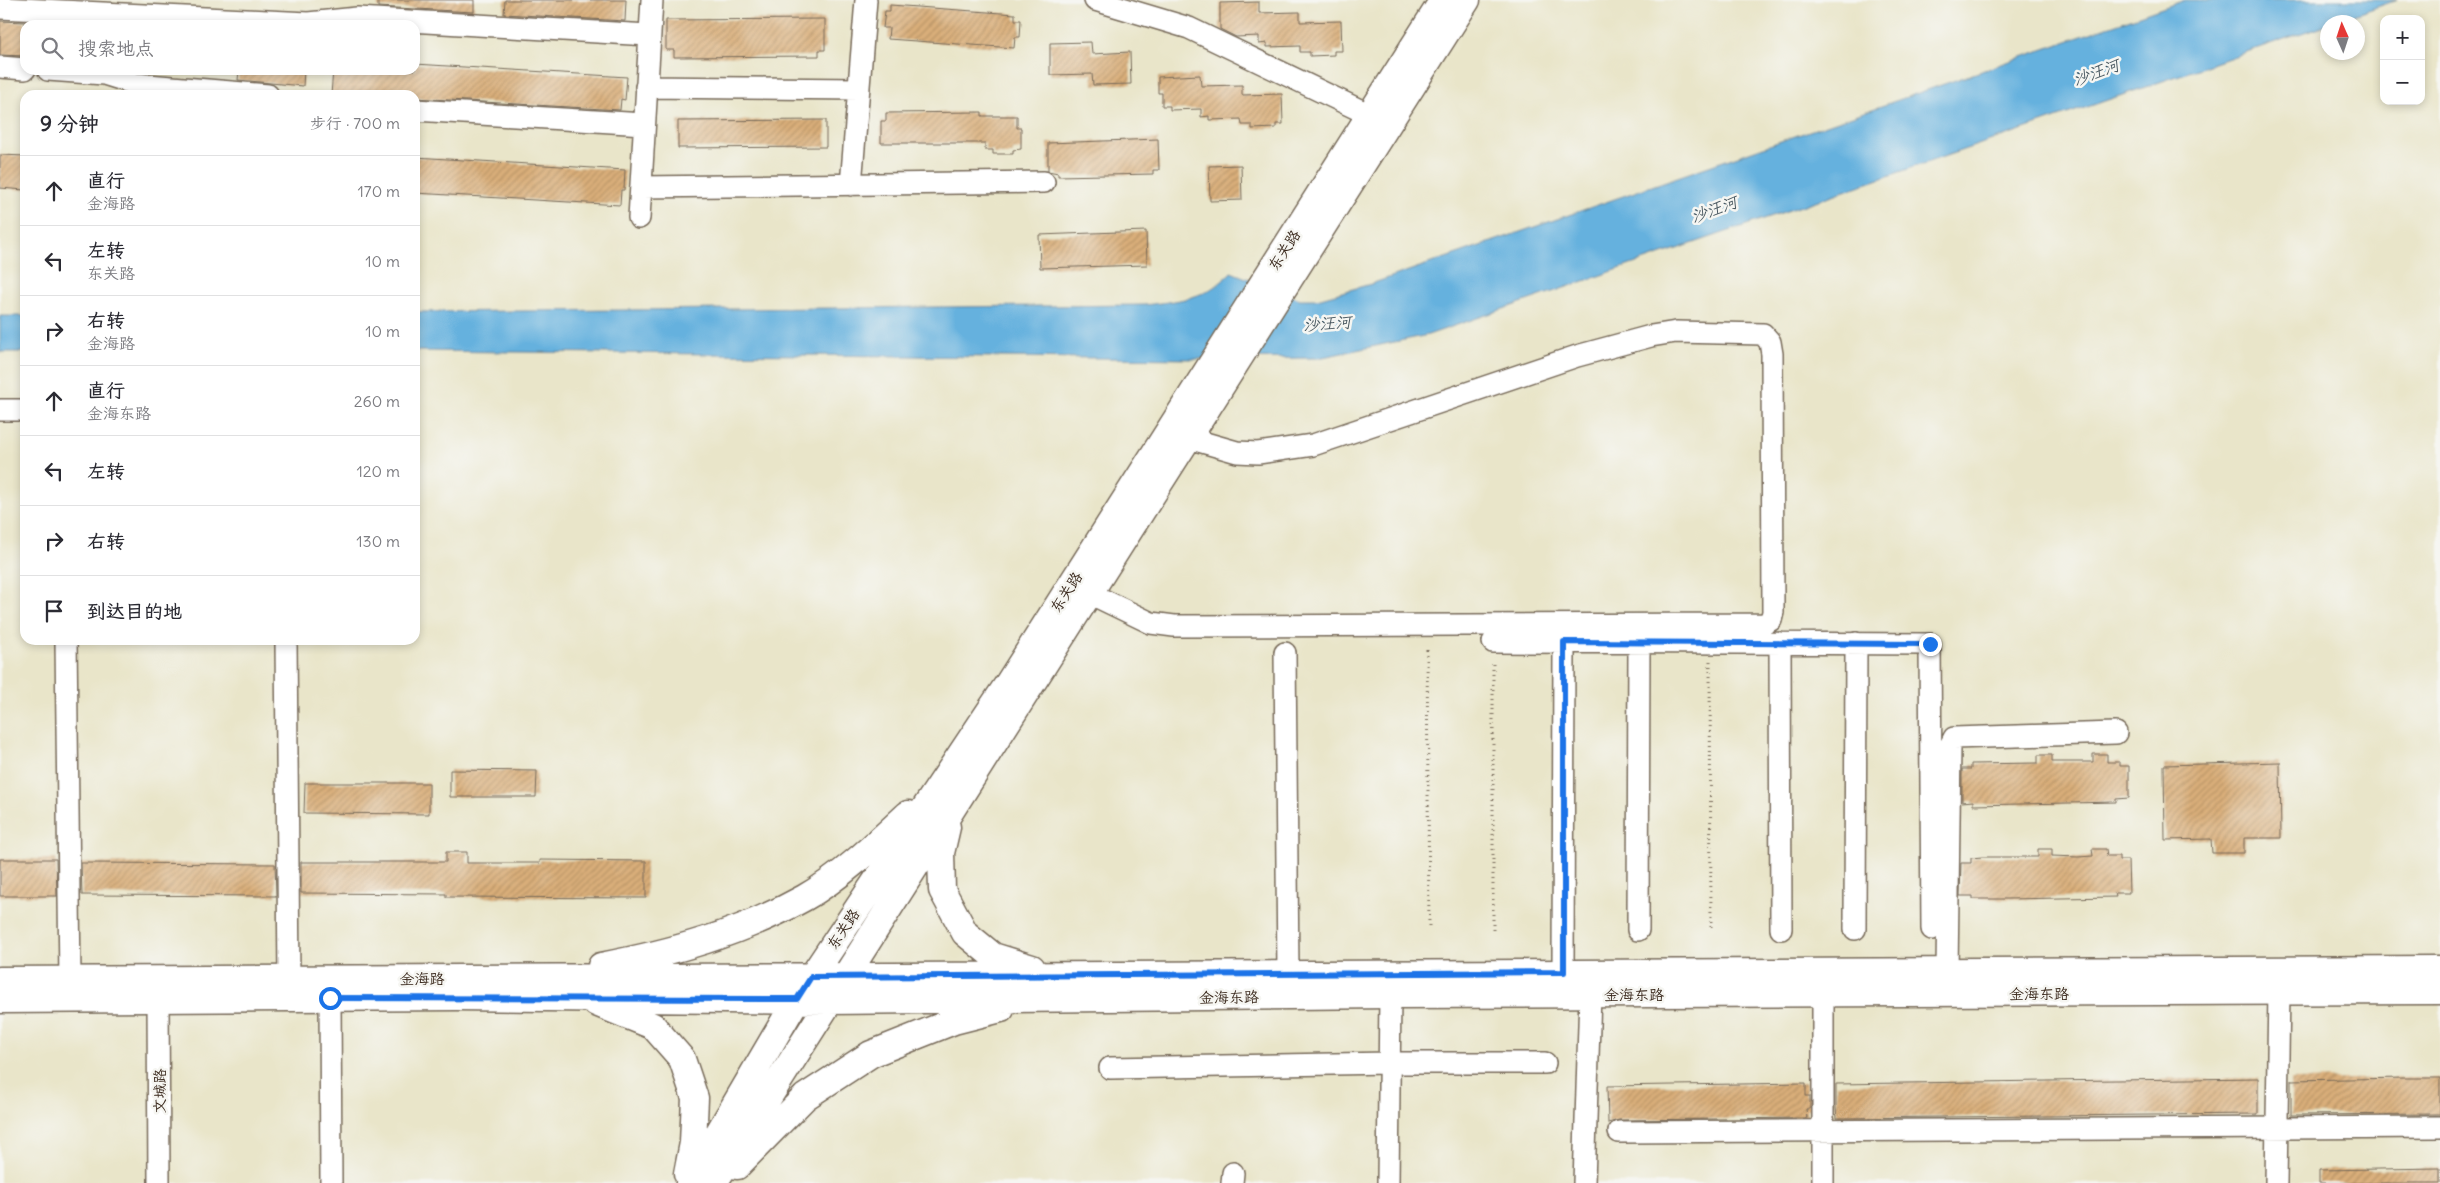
<!DOCTYPE html>
<html lang="zh">
<head>
<meta charset="utf-8">
<style>
	body { margin:0; font-family:Delius,"LXGW WenKai TC",sans-serif; background:#f2f2f3; color:#2b2b33 }
	.controls { position:absolute; right:15px; top:15px; display:grid; overflow:hidden; border-radius:10px; box-shadow:0 2px 8px #0003 }
	.controls button { width:45px; height:45px; display:grid; place-items:center; padding:0; border:0; border-bottom:1px solid #e1e1e2; background:#fff; color:#2b2b33; font:25px sans-serif }
	.compass { position:absolute; left:2320px; top:15px; width:45px; height:45px; border-radius:50%; background:#fff; box-shadow:0 2px 8px #0003; rotate:357deg }
	.stop { position:absolute; width:15px; height:15px; margin:-11px; border:4px solid #1a73e8; border-radius:50%; background:#fff }
	.stop.end { background:#1a73e8; border-color:#fff; box-shadow:0 1px 5px #0008 }
	.list { margin:0; padding:0; list-style:none }
	h2 { display:flex; justify-content:space-between; align-items:center; height:65px; margin:0; padding:0 20px; font-size:21px }
	h2 small { font-size:16px; font-weight:400; color:#7c7c81 }
	.list li { display:grid; grid-template-columns:32px 1fr auto; gap:15px; align-items:center; box-sizing:border-box; height:70px; padding:0 20px; border-top:1px solid #e1e1e2 }
	.list b { display:block; font-size:19px; white-space:nowrap }
	.list p { margin:0; font-size:16px; white-space:nowrap; color:#7c7c81 }
	.list em { font-size:16px; font-style:normal; color:#7c7c81 }
	.icon { flex:none; width:28px; height:28px; fill:none; stroke:currentColor; stroke-width:2; stroke-linecap:round; stroke-linejoin:round }
	.map { position:relative; flex:none; width:2440px; height:1183px; overflow:hidden }
	.search { position:absolute; background:#fff; box-shadow:0 2px 8px #0003; left:20px; top:20px; width:400px; height:55px; display:flex; align-items:center; gap:12px; box-sizing:border-box; padding:0 18px; border-radius:15px; color:#7c7c81; font-size:19px }
	.panel { position:absolute; background:#fff; box-shadow:0 2px 8px #0003; left:20px; top:90px; width:400px; height:555px; border-radius:15px }
	.map>svg:first-child { display:block }
	.water { fill:#65b1de; stroke:#506e7e }
	.building { fill:url(#building-hatch) }
	.lines { fill:none; stroke-linecap:round; stroke-linejoin:round }
	.minor-casing { stroke:#786b5a; stroke-width:24 }
	.major-casing { stroke:#786b5a; stroke-width:29 }
	.path { stroke:#786b5a; stroke-width:3; stroke-dasharray:1 4; stroke-linecap:butt }
	.minor { stroke:#fff; stroke-width:21 }
	.major { stroke:#fff; stroke-width:26 }
	.route { stroke:#1a73e8; stroke-width:6 }
	.labels { text-anchor:middle; dominant-baseline:central; stroke-width:5; stroke-linejoin:round; paint-order:stroke }
	.street-label { font-size:15px; fill:#3b2a1e; stroke:#f6f6f2 }
	.water-label { font-size:16px; font-style:italic; fill:#4a5961; stroke:#f6f6f2 }
</style>
</head>
<body>
<div class="map">
<svg width="2440" height="1183" viewBox="0 0 2440 1183">
	<defs>
		<pattern id="building-hatch" width="6" height="6" patternUnits="userSpaceOnUse" patternTransform="scale(1.25)"><rect width="6" height="6" fill="#daaf7a"/><path d="M-1 1l2-2M0 6l6-6M5 7l2-2" fill="none" stroke="#b28f63"/></pattern>
	</defs>
	<rect width="100%" height="100%" fill="#f6f6f2"/>
	<filter id="ink" filterUnits="userSpaceOnUse"><feTurbulence type="fractalNoise" baseFrequency=".02" numOctaves="2"/><feDisplacementMap in="SourceGraphic" scale="10" xChannelSelector="R" yChannelSelector="G"/><feConvolveMatrix kernelMatrix="1 2 1 2 8 2 1 2 1" color-interpolation-filters="sRGB"/></filter>
	<filter id="wash" filterUnits="userSpaceOnUse"><feTurbulence type="fractalNoise" baseFrequency=".0096" numOctaves="4" result="noise"/><feDisplacementMap in="SourceGraphic" scale="20" xChannelSelector="R" yChannelSelector="G"/><feGaussianBlur stdDeviation="1.12" result="paint"/><feColorMatrix in="noise" values="0 0 0 0 0 0 0 0 0 0 0 0 0 0 0 0 0 1.4 0 .05"/><feComposite in="paint" operator="in"/></filter>
	<g filter="url(#wash)">
		<rect width="100%" height="100%" fill="#e9e5c9"/>
		<path class="water" d="M2185,0H2397L1428,335L1318,358L1194,359L415,351V312L1144,305C1177,301 1209,299 1231,272L1300,299H1317L1371,284Z
			M0,316H25V352H0Z"/>
		<g id="blocks">
			<path class="building" d="M378,0H474V12L378,7Z
				M505,0H626L625,21L504,14Z
				M1259,2V13L1300,12V22L1341,21L1342,51H1334V55L1310,56V52H1300V46L1267,47V43L1259,44V36L1236,37L1220,29V3Z
				M890,5L1015,14V20H1021L1020,37H1015L1014,48L888,39L889,28H883L885,11H890Z
				M825,19V50H819V56L674,57V50H666V20Z
				M0,21L25,22V56L0,55Z
				M1091,42L1092,54L1130,52L1131,84L1093,85L1092,74L1050,75V43Z
				M415,64L627,77L625,100L621,99L620,110L415,98V95H331L333,70H415Z
				M239,70H304L303,86L238,80Z
				M1200,75L1201,86L1242,85V95L1282,94L1283,124H1276V128L1252,129V125H1242L1241,119L1209,120V116L1201,117V109L1170,110V106H1162V93H1158V77Z
				M982,112V116H1017V128H1021V149L1013,150V154H993V150H985V143H881V121H886V113Z
				M826,120V147L678,148V121Z
				M1158,139L1159,170H1153V174L1058,176V173L1048,171V143Z
				M0,155L25,156V190L0,188Z
				M415,157L625,170L624,190H621L620,205L415,193Z
				M1241,165L1242,200L1210,201L1209,166Z
				M1146,231L1147,265L1040,268L1039,235Z
				M2093,754H2107V762H2120V766H2129V798L2116,799V802L1973,805V801L1962,802V769H1971V764L2038,763V755H2052V762H2093Z
				M2280,762L2281,838H2244V853H2212L2211,839L2165,840L2164,765Z
				M450,770L537,771L536,797H450Z
				M305,783H429V814L304,813Z
				M2038,849H2052V856L2078,857L2093,856L2092,849H2106L2107,856H2119V860H2128L2129,893H2115L2116,897L2007,899H1973V896H1960L1961,863H1971V858L1982,857H2038Z
				M446,852H467V863H540V860L646,861V898L446,897V894L301,893V862H446Z
				M0,859H56L57,896H0Z
				M81,863L275,864L276,896L82,895Z
				M2258,1078V1114L1837,1118L1836,1108V1084Z
				M2405,1078H2440V1114L2291,1115V1080Z
				M1806,1083V1096H1810V1109H1806L1807,1118L1619,1120L1608,1123L1607,1086Z
				M2440,1168V1183H2319V1170Z"/>
		</g>
	</g>
	<g filter="url(#ink)">
		<use href="#blocks" fill-opacity="0" stroke="#786b5a" stroke-width="1"/>
		<g class="lines">
			<g class="minor-casing">
				<path id="minor" d="M1095,0L1189,28L1370,115
					M0,8L308,23L357,18L649,35
					M0,67L25,69
					M48,70L104,74L136,84L268,95
					M646,87L859,89
					M415,110L644,124
					M851,185L866,0
					M641,187L1044,182
					M639,218L652,0
					M0,410H25
					M1089,593L1151,623L1174,626L1764,624L1771,620L1773,612L1772,354L1770,342L1763,334L1676,332L1651,336L1577,356L1313,445L1258,453L1237,452L1188,438
					M66,640L70,980
					M286,640L289,979
					M1493,642L1930,644L1932,929
					M1780,643L1781,929
					M1285,653L1288,973
					M1855,929L1856,643
					M1638,930L1639,642
					M1947,971L1950,746L1954,738L2116,733
					M1563,972L1564,642
					M330,998L331,1183
					M158,999L159,1183
					M1110,1068L1389,1063H1545
					M1619,1132L2440,1127
					M1232,1183L1233,1173
					M1388,1183L1390,995
					M1584,1183L1590,994
					M1823,1183V994
					M2276,1183L2279,992"/>
			</g>
			<g class="major-casing">
				<path id="major" d="M947,827L941,853L942,890L965,933L993,956L1032,968
					M601,966C673,952 739,934 804,898C840,878 877,843 908,814
					M0,980L2440,969
					M0,1000L456,997L828,1001L1390,995L2440,991
					M596,1003L653,1026L682,1059L695,1098L693,1143L687,1174
					M737,1166L805,1097L871,1054L954,1021L1001,1009
					M689,1183L797,999L1009,682L1443,0
					M714,1183L1467,0"/>
			</g>
			<path class="path" d="M1427,650L1429,930
				M1710,661L1711,930
				M1493,930V660"/>
			<use href="#minor" class="minor"/>
			<use href="#major" class="major"/>
		</g>
	</g>
	<g class="lines" filter="url(#ink)">
		<path class="route" d="M330,998L797,999L811,977L1564,972V642L1930,644"/>
	</g>
	<g class="labels">
		<g class="street-label">
			<text transform="translate(1284 250) rotate(-57)">东关路</text>
			<text transform="translate(1066 592) rotate(-57)">东关路</text>
			<text transform="translate(843 929) rotate(-56)">东关路</text>
			<text x="422" y="978">金海路</text>
			<text x="2039" y="993">金海东路</text>
			<text x="1634" y="994">金海东路</text>
			<text transform="translate(1229 997) rotate(-1)">金海东路</text>
			<text transform="translate(159 1091) rotate(-90)">文城路</text>
		</g>
		<g class="water-label">
			<text transform="translate(2096 72) rotate(-20)">沙汪河</text>
			<text transform="translate(1714 209) rotate(-20)">沙汪河</text>
			<text transform="translate(1327 323) rotate(-4)">沙汪河</text>
		</g>
	</g>
</svg>
<div class="controls">
<button>+</button>
<button>−</button>
</div>
<svg class="compass" viewBox="-18 -18 36 36"><path d="M0-13l5 13h-10z" fill="#e53935"/><path d="M0 13l5-13h-10z" fill="#7c7c81"/></svg>
<div class="stop" style="left:330px;top:998px"></div>
<div class="stop end" style="left:1930px;top:644px"></div>
<div class="search"><svg class="icon" aria-label="search" viewBox="0 0 24 24"><circle cx="10" cy="10" r="6"/><path d="M15 15l6 6"/></svg>搜索地点</div>
<section class="panel">
<h2>9 分钟<small>步行 · 700 m</small></h2>
<ul class="list">
<li><svg class="icon" aria-label="ahead" viewBox="0 0 24 24"><path d="M12 20V5M6 11l6-6 6 6"/></svg><div><b>直行</b><p>金海路</p></div><em>170 m</em></li>
<li><svg class="icon" aria-label="left" viewBox="0 0 24 24"><path d="M17 20v-9H6M10 6l-5 5 5 5"/></svg><div><b>左转</b><p>东关路</p></div><em>10 m</em></li>
<li><svg class="icon" aria-label="right" viewBox="0 0 24 24"><path d="M7 20v-9h11M14 6l5 5-5 5"/></svg><div><b>右转</b><p>金海路</p></div><em>10 m</em></li>
<li><svg class="icon" aria-label="ahead" viewBox="0 0 24 24"><path d="M12 20V5M6 11l6-6 6 6"/></svg><div><b>直行</b><p>金海东路</p></div><em>260 m</em></li>
<li><svg class="icon" aria-label="left" viewBox="0 0 24 24"><path d="M17 20v-9H6M10 6l-5 5 5 5"/></svg><div><b>左转</b></div><em>120 m</em></li>
<li><svg class="icon" aria-label="right" viewBox="0 0 24 24"><path d="M7 20v-9h11M14 6l5 5-5 5"/></svg><div><b>右转</b></div><em>130 m</em></li>
<li><svg class="icon" aria-label="arrive" viewBox="0 0 24 24"><path d="M6 21V4h12l-3 4 3 4H6"/></svg><div><b>到达目的地</b></div></li>
</ul>
</section>
</div>
</body>
</html>
